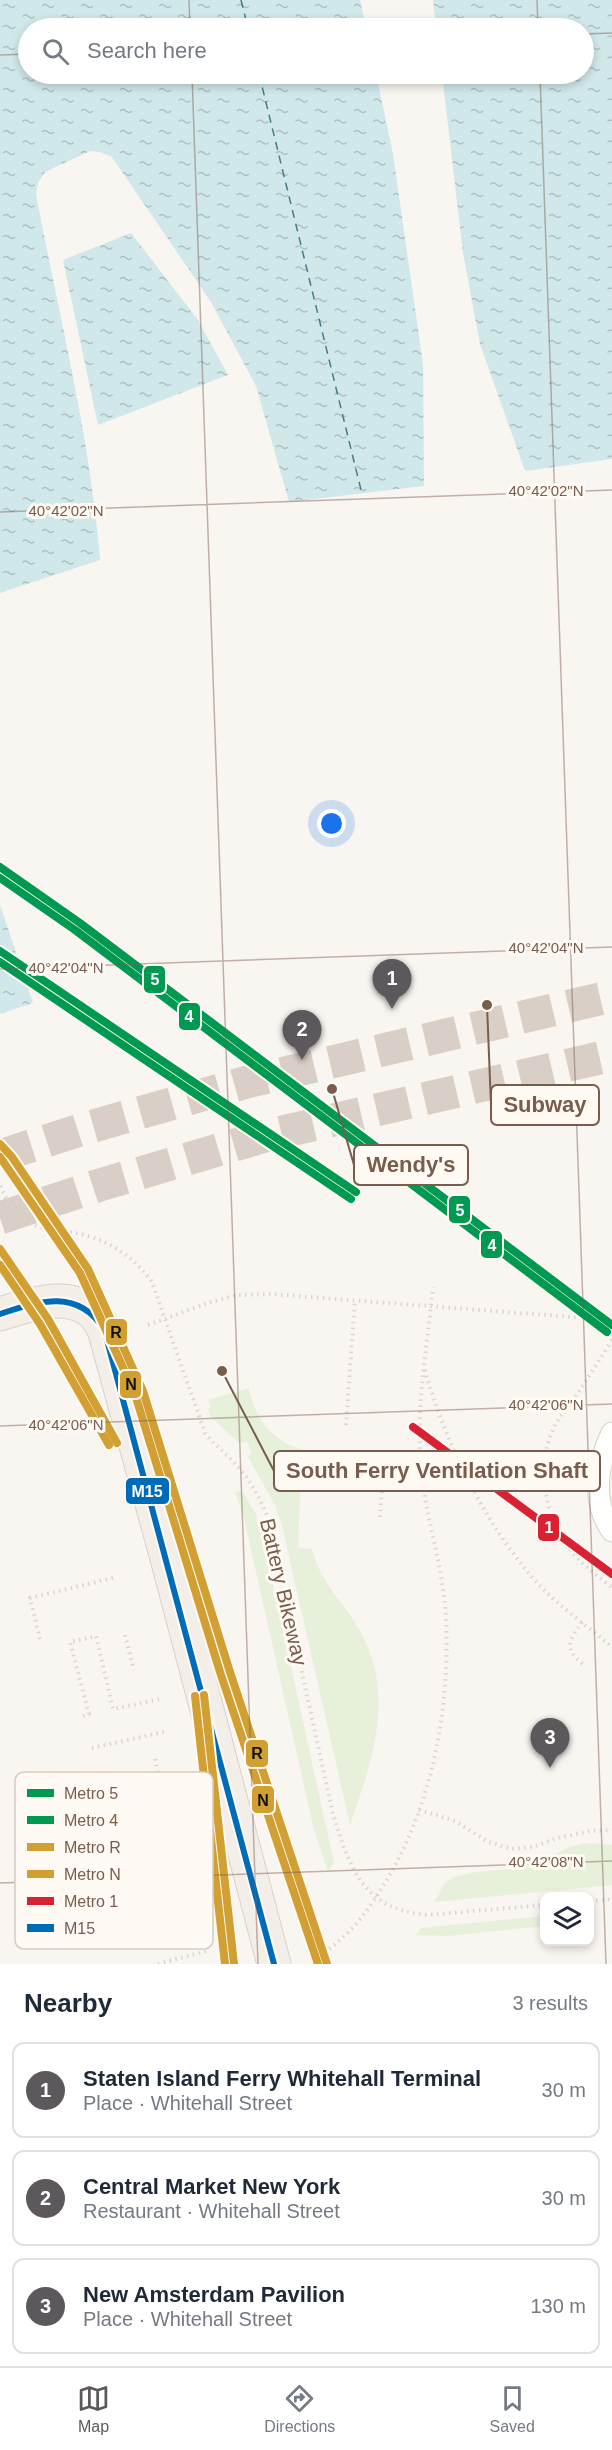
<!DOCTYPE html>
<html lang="en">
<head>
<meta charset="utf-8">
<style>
	body { margin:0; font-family:Helvetica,sans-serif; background:#f6f6f7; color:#1f2937 }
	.controls { position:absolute; right:18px; bottom:18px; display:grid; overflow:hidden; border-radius:12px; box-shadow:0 3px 9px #0003 }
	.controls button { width:54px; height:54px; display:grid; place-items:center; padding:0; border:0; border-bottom:2px solid #e0e1e3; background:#fff; color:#1f2937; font:30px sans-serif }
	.you { position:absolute; left:332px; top:824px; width:21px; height:21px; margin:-15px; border:4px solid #fff; border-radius:50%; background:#1a73e8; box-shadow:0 0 0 9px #1a73e833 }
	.badge { display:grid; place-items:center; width:39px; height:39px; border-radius:50%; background:#5c585b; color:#fff; font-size:20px; font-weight:700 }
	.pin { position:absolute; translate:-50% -50px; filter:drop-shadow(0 2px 3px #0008) }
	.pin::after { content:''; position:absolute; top:32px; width:21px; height:18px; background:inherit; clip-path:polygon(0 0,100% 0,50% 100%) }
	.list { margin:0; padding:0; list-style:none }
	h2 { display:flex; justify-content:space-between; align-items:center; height:78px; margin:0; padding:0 24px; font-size:26px }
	h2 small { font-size:20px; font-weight:400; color:#747a83 }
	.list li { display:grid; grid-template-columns:39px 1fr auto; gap:18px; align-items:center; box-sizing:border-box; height:96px; margin:0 12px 12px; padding:0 12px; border:2px solid #e0e1e3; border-radius:12px }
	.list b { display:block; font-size:22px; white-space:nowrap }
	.list p { margin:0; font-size:20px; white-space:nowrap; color:#747a83 }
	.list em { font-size:20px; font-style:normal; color:#747a83 }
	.icon { flex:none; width:33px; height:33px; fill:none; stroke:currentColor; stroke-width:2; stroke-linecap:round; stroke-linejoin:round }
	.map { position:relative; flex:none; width:612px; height:1964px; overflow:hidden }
	.search { position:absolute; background:#fff; box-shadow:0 3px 9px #0003; left:18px; right:18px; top:18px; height:66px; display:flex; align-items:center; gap:15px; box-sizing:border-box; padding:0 21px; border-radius:33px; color:#747a83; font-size:22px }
	.sheet { height:402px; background:#fff }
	nav { display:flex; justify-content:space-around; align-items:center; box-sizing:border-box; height:84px; border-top:2px solid #e0e1e3; background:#fff; font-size:16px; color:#747a83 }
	nav a { display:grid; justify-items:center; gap:3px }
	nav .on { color:#5c585b }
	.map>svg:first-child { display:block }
	.garden { fill:#e7f0db }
	.water { fill:url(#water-ripples) }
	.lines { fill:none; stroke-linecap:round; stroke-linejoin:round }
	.ferry { stroke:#437c86; stroke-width:1.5; stroke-dasharray:8 6; stroke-linecap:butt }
	.motorway-tunnel { stroke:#d9cfc7; stroke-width:33; stroke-dasharray:33 16; stroke-linecap:butt }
	.service-casing { stroke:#d7d1cb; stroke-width:23 }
	.primary-casing { stroke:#dad1cc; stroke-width:35 }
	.path { stroke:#dcd5d0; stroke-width:4; stroke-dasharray:1.5 4.5; stroke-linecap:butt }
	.service { stroke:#fefefd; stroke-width:21 }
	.primary { stroke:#f3eee8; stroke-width:33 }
	.bus-1-casing { stroke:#fffaf3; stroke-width:10 }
	.bus-1 { stroke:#006cb7; stroke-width:6 }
	.metro-1-casing { stroke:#fffaf3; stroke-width:12 }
	.metro-2-casing { stroke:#fffaf3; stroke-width:12 }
	.metro-3-casing { stroke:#fffaf3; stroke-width:12 }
	.metro-4-casing { stroke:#fffaf3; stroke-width:12 }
	.metro-5-casing { stroke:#fffaf3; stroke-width:12 }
	.metro-1 { stroke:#009952; stroke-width:8 }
	.metro-2 { stroke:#009952; stroke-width:8 }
	.metro-3 { stroke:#d19f32; stroke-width:8 }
	.metro-4 { stroke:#d19f32; stroke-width:8 }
	.metro-5 { stroke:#d82233; stroke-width:8 }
	.ticks { fill:none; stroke:#7a5c4d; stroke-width:1.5; stroke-opacity:0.45 }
	.labels { text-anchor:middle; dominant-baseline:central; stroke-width:6; stroke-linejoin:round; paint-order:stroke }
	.street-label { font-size:21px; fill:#7a5c4d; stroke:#fffaf3 }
	.key { fill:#fffaf3; stroke:#d7cbc1; stroke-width:1.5 }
	.key-label { font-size:16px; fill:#7a5c4d }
	.ticks-label { font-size:15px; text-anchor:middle; fill:#7a5c4d; stroke:#fffaf3; stroke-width:6; stroke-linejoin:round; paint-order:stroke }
	.leader { fill:none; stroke:#7a5c4d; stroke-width:2 }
	.callout-dot { fill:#7a5c4d; stroke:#fffaf3; stroke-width:2 }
	.callout { fill:#fffaf3; stroke:#7a5c4d; stroke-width:2 }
	.callout-label { font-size:22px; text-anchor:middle; font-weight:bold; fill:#7a5c4d }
	.line-badge { stroke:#fffaf3; stroke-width:2 }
	.badge-label { font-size:16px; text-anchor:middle; font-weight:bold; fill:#fff }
	.pale-badge-label { font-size:16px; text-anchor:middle; font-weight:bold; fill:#111 }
</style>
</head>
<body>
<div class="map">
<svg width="612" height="1964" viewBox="0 0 612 1964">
	<defs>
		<pattern id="water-ripples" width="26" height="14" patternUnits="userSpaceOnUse" patternTransform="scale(1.5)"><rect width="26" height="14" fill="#d0e8ea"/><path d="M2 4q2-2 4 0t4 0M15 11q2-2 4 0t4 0" fill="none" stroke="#aebfc0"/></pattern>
	</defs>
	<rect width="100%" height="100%" fill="#f9f5f0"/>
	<path class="garden" d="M249,1388C254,1417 272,1442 302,1449L298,1548L312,1549C321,1585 343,1600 360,1631C396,1695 372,1761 350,1825L282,1526L275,1505L247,1455H251L248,1442L239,1443L210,1416L208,1409L211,1408L208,1400Z
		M242,1491L256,1514L266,1552L334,1863L328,1871L314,1830L243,1514L235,1492Z
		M588,1843L612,1845V1885L434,1902C438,1896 441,1887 446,1882C462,1868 512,1872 532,1865C552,1858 566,1845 588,1843Z
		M544,1916V1926L448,1936L416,1935L421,1928Z"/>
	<path class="water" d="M0,0H360L366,28H28V74H376L393,154L423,364L424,486L289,502L256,386L211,302L112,157L100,152L90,151L45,172L38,183L36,194C59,317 90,435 100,560L0,593Z
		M433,0H612V459L525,471L480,344L463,253L442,74H584V28H436Z
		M131,233L198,320L228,375L98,425L63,260Z
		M0,905L33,1003L0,1014Z"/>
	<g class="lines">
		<path class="ferry" d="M241,0L248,28
			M259,74L362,494"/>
		<path class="motorway-tunnel" d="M0,1156L83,1129L251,1081L612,996
			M0,1218L100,1185L265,1136L612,1055"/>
		<g class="service-casing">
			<path id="service" d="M612,1433C597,1464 591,1501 612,1531"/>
		</g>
		<g class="primary-casing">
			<path id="primary" d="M0,1314C29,1305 68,1290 94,1314C98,1318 101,1325 104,1329L168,1562L274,1964"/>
		</g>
		<path class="path" d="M0,1186C23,1237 45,1224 88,1236C115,1244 136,1260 152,1282L205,1433C215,1446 228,1455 239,1468C252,1483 260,1499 268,1518L333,1814C350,1869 363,1909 427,1915L544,1905
			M148,1325L211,1302L237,1295L270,1294L612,1320
			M612,1340C602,1356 592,1371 582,1387C571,1403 556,1419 550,1437C537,1473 547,1522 571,1551C583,1565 598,1576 612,1588
			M425,1370C444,1439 481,1515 526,1570C550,1600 583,1623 612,1647
			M346,1425L355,1300
			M380,1517L383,1472L388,1462L398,1457H421
			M582,1622C569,1641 563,1648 583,1664
			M125,1635L134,1670
			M40,1639L30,1598L117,1577
			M83,1716L89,1714L70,1642L96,1636L113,1709L160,1699
			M92,1748L168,1731
			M155,1759L164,1798
			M419,1810L455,1821L487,1841L511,1849L533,1847L557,1838L590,1831L612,1830
			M114,1834L177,1820
			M122,1868L184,1853
			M590,1901L612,1899
			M316,1961C329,1948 344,1938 356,1924C426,1839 451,1724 446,1617C443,1569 428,1524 422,1478C414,1415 427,1350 433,1287
			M158,1964L206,1951"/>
		<use href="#service" class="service"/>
		<use href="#primary" class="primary"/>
		<g class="bus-1-casing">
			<path id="bus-1" d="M0,1314C40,1301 77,1288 104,1329L274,1964"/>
		</g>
		<use href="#bus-1" class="bus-1"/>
		<g class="metro-1-casing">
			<path id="metro-1" d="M0,867L80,923L612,1325
				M0,951L356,1192"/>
		</g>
		<g class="metro-2-casing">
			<path id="metro-2" d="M0,878L75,930L607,1332
				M0,962L351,1199"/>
		</g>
		<g class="metro-3-casing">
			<path id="metro-3" d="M0,1144L12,1157L88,1269L143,1391L229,1669L327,1964
				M0,1249L48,1319L117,1443
				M204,1695L234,1964"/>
		</g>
		<g class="metro-4-casing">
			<path id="metro-4" d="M0,1157L80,1273L135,1394L220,1672L318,1964
				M0,1265L40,1324L109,1445
				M195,1696L225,1964"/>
		</g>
		<g class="metro-5-casing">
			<path id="metro-5" d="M413,1427L612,1574"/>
		</g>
		<use href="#metro-1" class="metro-1"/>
		<use href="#metro-2" class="metro-2"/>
		<use href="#metro-3" class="metro-3"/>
		<use href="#metro-4" class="metro-4"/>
		<use href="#metro-5" class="metro-5"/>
	</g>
	<path class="ticks" d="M189,0L190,28M537,0L538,28M584,34L612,33M0,55L28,54M192,74L258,1964M540,74L606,1964M0,512L612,490M0,969L612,947M0,1426L612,1404M0,1883L612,1861"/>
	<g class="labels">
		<g class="street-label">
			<text transform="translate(284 1592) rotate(77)">Battery Bikeway</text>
		</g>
	</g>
	<rect x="15" y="1772" width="198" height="177" rx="9" class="key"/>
	<rect x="27" y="1789" width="27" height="8" fill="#009952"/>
	<rect x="27" y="1816" width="27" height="8" fill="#009952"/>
	<rect x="27" y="1843" width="27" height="8" fill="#d19f32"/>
	<rect x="27" y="1870" width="27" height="8" fill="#d19f32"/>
	<rect x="27" y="1897" width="27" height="8" fill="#d82233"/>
	<rect x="27" y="1924" width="27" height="8" fill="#006cb7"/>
	<g class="key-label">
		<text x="64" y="1799">Metro 5</text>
		<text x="64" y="1826">Metro 4</text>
		<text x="64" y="1853">Metro R</text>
		<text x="64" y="1880">Metro N</text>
		<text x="64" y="1907">Metro 1</text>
		<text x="64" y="1934">M15</text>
	</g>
	<g class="ticks-label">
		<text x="546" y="496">40°42'02"N</text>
		<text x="66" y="516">40°42'02"N</text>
		<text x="546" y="953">40°42'04"N</text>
		<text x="66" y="973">40°42'04"N</text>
		<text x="546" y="1410">40°42'06"N</text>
		<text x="66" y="1430">40°42'06"N</text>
		<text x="546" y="1867">40°42'08"N</text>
	</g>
	<path class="leader" d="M487 1005L491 1105M332 1089L354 1165M222 1371L274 1471"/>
	<g class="callout-dot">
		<circle cx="487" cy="1005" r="6"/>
		<circle cx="332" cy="1089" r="6"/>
		<circle cx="222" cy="1371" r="6"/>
	</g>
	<g class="callout">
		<rect x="491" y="1085" width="108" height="40" rx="6"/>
		<rect x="354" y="1145" width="114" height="40" rx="6"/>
		<rect x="274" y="1451" width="326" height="40" rx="6"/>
	</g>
	<g class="callout-label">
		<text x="545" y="1112">Subway</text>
		<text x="411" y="1172">Wendy's</text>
		<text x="437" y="1478">South Ferry Ventilation Shaft</text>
	</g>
	<g class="line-badge">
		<rect x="143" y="965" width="23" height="29" rx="6" fill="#009952"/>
		<rect x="178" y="1002" width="23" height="29" rx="6" fill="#009952"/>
		<rect x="448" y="1195" width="23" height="29" rx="6" fill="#009952"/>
		<rect x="480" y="1230" width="23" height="29" rx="6" fill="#009952"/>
		<rect x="105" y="1318" width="23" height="28" rx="6" fill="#d19f32"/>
		<rect x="119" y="1370" width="23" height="29" rx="6" fill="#d19f32"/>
		<rect x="125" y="1477" width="45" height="28" rx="6" fill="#006cb7"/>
		<rect x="537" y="1513" width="23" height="29" rx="6" fill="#d82233"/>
		<rect x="245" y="1739" width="24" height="29" rx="6" fill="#d19f32"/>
		<rect x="251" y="1785" width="24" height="29" rx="6" fill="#d19f32"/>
	</g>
	<g class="badge-label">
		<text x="155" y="985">5</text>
		<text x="189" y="1022">4</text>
		<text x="460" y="1216">5</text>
		<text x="492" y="1251">4</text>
		<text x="147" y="1497">M15</text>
		<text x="549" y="1533">1</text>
	</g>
	<g class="pale-badge-label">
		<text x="116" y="1338">R</text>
		<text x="131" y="1390">N</text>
		<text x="257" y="1759">R</text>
		<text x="263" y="1806">N</text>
	</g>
</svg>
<div class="controls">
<button><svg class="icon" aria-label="layers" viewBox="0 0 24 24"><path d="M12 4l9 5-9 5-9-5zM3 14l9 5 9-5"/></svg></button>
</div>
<div class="you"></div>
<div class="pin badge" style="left:392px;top:1009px">1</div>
<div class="pin badge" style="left:302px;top:1060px">2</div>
<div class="pin badge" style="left:550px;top:1768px">3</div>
<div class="search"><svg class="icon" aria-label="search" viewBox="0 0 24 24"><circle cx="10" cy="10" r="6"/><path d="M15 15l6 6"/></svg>Search here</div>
</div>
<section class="sheet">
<h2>Nearby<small>3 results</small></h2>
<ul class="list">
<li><span class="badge">1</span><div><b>Staten Island Ferry Whitehall Terminal</b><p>Place · Whitehall Street</p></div><em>30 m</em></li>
<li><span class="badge">2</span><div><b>Central Market New York</b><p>Restaurant · Whitehall Street</p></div><em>30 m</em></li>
<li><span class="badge">3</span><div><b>New Amsterdam Pavilion</b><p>Place · Whitehall Street</p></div><em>130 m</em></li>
</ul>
</section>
<nav>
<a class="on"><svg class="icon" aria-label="map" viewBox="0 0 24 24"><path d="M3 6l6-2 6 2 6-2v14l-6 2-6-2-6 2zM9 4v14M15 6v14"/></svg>Map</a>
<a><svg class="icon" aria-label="directions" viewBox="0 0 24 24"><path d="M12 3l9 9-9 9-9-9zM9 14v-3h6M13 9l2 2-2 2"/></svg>Directions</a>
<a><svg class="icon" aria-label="saved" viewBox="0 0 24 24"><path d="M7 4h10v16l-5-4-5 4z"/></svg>Saved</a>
</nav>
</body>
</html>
